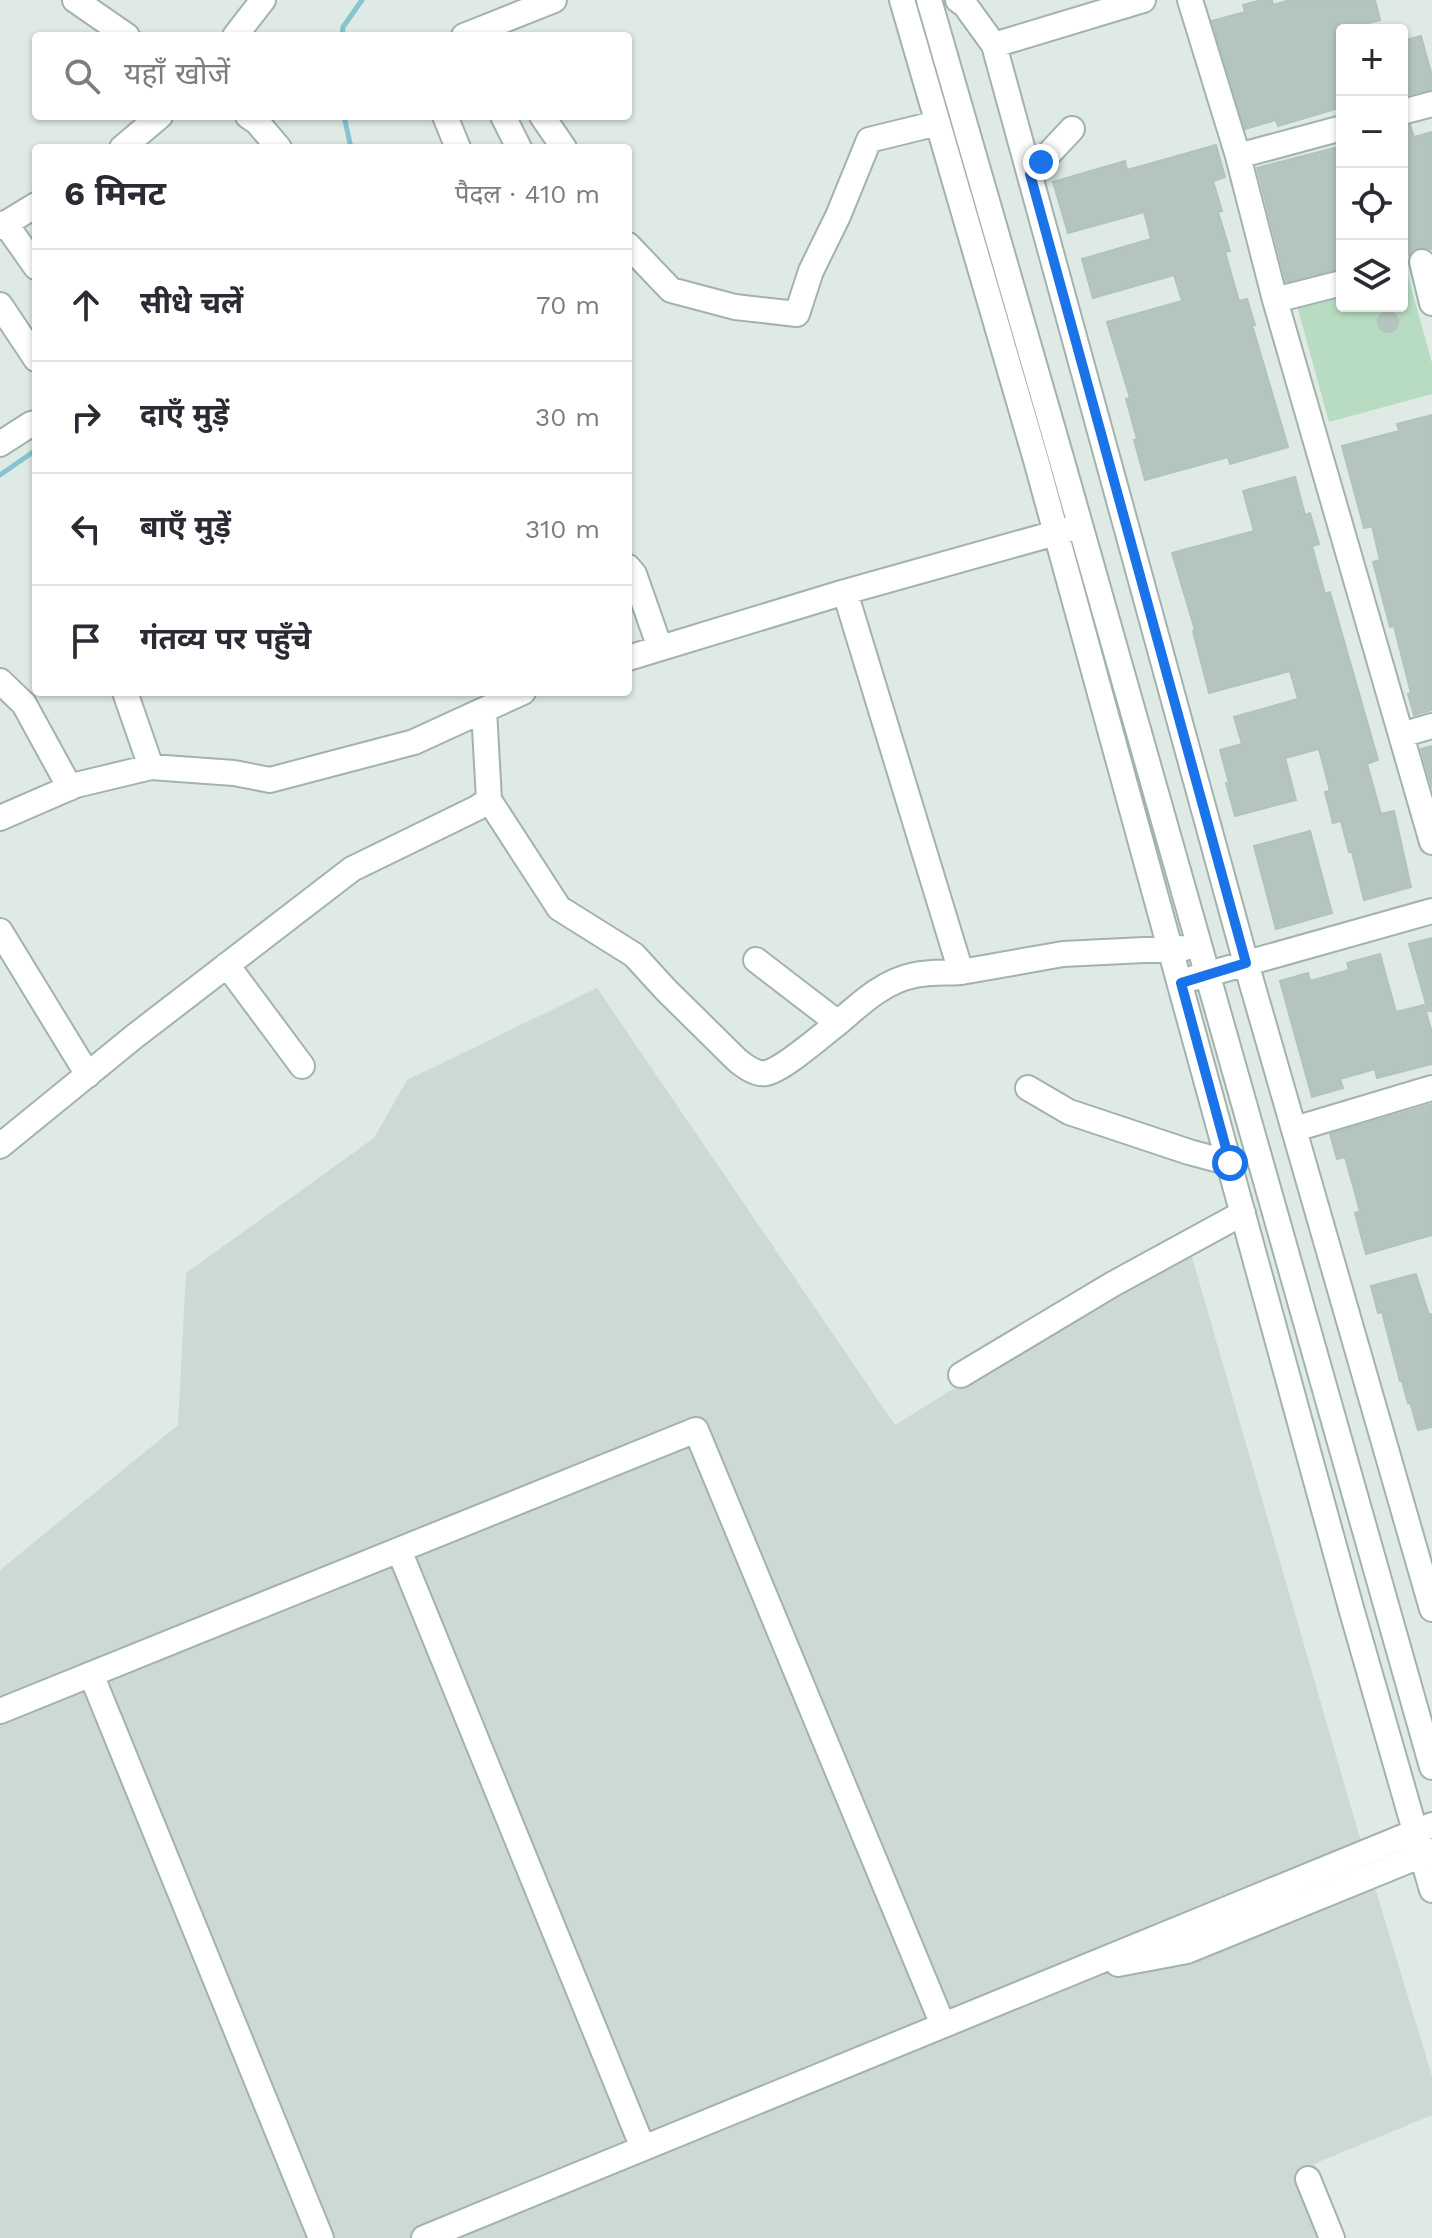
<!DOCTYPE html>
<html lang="hi">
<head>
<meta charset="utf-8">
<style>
	body { margin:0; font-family:"Work Sans","Noto Sans Devanagari",sans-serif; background:#f2f2f3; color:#2b2b33 }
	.controls { position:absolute; right:24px; top:24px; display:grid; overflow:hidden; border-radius:8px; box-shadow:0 2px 6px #0004 }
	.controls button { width:72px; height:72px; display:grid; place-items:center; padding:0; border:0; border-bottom:2px solid #e1e1e2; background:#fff; color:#2b2b33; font:40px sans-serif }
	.stop { position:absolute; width:24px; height:24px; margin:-18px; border:6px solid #1a73e8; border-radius:50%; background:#fff }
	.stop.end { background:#1a73e8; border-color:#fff; box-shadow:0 2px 8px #0008 }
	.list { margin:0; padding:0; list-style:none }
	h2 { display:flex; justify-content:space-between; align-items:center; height:104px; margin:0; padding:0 32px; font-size:34px }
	h2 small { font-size:26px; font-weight:400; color:#7c7c81 }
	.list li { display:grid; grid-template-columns:52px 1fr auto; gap:24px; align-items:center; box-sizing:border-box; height:112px; padding:0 32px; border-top:2px solid #e1e1e2 }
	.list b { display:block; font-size:30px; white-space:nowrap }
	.list em { font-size:26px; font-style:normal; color:#7c7c81 }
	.icon { flex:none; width:44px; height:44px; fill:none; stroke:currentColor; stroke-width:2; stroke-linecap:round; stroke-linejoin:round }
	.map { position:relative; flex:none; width:1432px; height:2238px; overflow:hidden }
	.search { position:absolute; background:#fff; box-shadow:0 2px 6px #0004; left:32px; top:32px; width:600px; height:88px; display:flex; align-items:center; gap:20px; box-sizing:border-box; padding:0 28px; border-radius:8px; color:#7c7c81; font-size:30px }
	.panel { position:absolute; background:#fff; box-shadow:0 2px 6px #0004; left:32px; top:144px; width:600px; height:552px; border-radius:8px }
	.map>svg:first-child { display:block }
	.built { fill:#cddad4 }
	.green { fill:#b7dcc1 }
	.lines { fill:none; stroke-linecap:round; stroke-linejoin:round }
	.stream { stroke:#85c5d1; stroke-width:5 }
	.building { fill:#b4c5be; stroke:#b1c4bc; stroke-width:2 }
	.minor-casing { stroke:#a2b2ac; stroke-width:28 }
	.minor { stroke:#fff; stroke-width:24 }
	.route { stroke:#1a73e8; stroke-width:10 }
</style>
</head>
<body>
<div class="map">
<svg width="1432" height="2238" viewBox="0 0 1432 2238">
	<rect width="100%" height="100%" fill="#dfeae5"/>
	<path class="built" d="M597,988L895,1425L1188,1243L1357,1828L1432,2076V2115L1314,2164L1345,2238H0V1570L178,1425L186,1273L374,1138L407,1080Z"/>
	<path class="green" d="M1408,276L1432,363V394L1329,422L1297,306L1342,294V306H1402V278Z"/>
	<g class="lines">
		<path class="stream" d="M342,36L343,27L362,0
			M344,116L351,148
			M0,475L36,450"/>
	</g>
	<path class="building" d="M1262,0H1272L1273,5L1290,0H1375L1380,20L1342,30V107L1278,126L1276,120L1245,129L1212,21L1245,12L1243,5Z
		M1421,36L1432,76V89L1402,96V41Z
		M1410,125L1414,137L1432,132V249L1418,248L1409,255L1402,257V127Z
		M1216,145L1225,177L1213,181L1222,211L1218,212L1230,251L1225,252L1239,301L1247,299L1255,325H1252L1288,447L1230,464L1228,457L1145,480L1134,440L1137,439L1126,399L1130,398L1107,322L1182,301L1174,275L1093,298L1082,259L1151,239L1144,212L1068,233L1053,182L1125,161L1127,170Z
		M1342,146V268L1286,282L1257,168Z
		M1378 322a10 10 0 1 1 20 0a10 10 0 1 1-20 0Z
		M1432,415V710L1414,715L1408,694L1411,693L1394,626L1390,627L1373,562L1380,560L1372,526L1364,528L1342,446L1399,431L1397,424Z
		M1295,477L1305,515L1310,513L1319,544L1312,546L1325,594L1330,592L1378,760L1367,764L1381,814L1394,811L1411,887L1364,900L1352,852H1349L1341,821L1333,823L1325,792L1330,791L1319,749L1285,758L1296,800L1235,816L1226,783H1229L1220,750L1242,744L1234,717L1298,699L1290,671L1209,693L1193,631L1195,630L1172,553L1254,531L1243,491Z
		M1432,746V788L1421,749Z
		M1310,831L1332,913L1276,929L1254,846Z
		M1432,938V1011H1428L1409,944Z
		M1380,954L1396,1012L1424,1005L1432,1033V1064L1377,1078L1375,1069L1340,1079L1343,1088L1312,1097L1280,981L1308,973L1310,981L1349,970L1347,963Z
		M1432,1104V1235L1366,1254L1355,1213L1360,1211L1345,1157L1337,1159L1330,1134Z
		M1416,1274L1429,1315L1432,1314V1427L1418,1430L1410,1402L1408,1403L1402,1381H1400L1382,1312L1378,1313L1371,1286Z"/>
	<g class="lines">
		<g class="minor-casing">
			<path id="minor" d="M75,0L127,36
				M902,0L1036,460L1351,1608L1432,1890
				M929,0L1060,454L1432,1767
				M958,0L965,5L994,45L1246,963L1432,1609
				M1190,0L1238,156L1275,300L1432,842
				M235,36L263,0
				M464,36L554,0
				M994,45L1143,0
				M1402,112L1432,104
				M248,116L257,122L279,148
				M445,116L458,148
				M503,116L519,148
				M542,116L564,148
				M122,148L160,116
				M1238,156L1342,128
				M1030,174L1072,129
				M5,223L36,267
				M0,227L36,205
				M628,245L671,290L735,307L797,314L811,271L838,216L869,140L938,123
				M1422,262L1432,303
				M1275,300L1342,283
				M0,305L36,359
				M0,444L31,424L36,423
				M628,567L634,574L660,648
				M845,592L961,972L1063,954L1185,948
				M628,658L845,592L1070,529
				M0,681L24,704L70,788
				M125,692L151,767
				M1401,735L1432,726
				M489,800L559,908L634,955L666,990L738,1061C746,1067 756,1075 766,1073C783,1070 822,1035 838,1023
				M0,818L76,785L151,767L234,773L270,780L414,742L523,692
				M0,931L88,1075
				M756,960L838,1023C861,1003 884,981 915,975C929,972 946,973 961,972
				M227,965L302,1066
				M1194,978L1432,911
				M1028,1088L1069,1112L1189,1152L1230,1163
				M1295,1129L1432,1088
				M0,1146L135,1036L352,869L477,808L489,800L484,710
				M961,1375L1113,1284L1243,1213
				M399,1550L643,2148
				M91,1674L321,2238
				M0,1711L696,1430L943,2025
				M1118,1964L1187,1951L1432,1851
				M1308,2179L1332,2238
				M424,2238L1432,1825"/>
		</g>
		<use href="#minor" class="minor"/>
	</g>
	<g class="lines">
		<path class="route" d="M1041,162L1030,174L1246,963L1181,983L1230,1163"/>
	</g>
</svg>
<div class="controls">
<button>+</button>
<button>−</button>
<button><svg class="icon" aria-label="locate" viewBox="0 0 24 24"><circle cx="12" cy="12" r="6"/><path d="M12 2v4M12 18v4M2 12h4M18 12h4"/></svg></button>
<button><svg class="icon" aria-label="layers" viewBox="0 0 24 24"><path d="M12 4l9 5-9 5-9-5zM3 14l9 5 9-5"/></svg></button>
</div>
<div class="stop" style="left:1230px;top:1163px"></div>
<div class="stop end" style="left:1041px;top:162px"></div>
<div class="search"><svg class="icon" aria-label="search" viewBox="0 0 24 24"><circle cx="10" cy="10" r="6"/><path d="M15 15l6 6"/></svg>यहाँ खोजें</div>
<section class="panel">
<h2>6 मिनट<small>पैदल · 410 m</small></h2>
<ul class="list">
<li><svg class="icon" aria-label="ahead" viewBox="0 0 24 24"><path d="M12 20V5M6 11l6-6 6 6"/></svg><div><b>सीधे चलें</b></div><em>70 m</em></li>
<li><svg class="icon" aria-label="right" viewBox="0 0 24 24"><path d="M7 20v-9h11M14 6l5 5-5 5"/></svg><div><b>दाएँ मुड़ें</b></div><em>30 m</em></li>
<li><svg class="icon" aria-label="left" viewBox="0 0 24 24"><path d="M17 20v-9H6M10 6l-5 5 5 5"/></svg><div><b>बाएँ मुड़ें</b></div><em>310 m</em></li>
<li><svg class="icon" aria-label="arrive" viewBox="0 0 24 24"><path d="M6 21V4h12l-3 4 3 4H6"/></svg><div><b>गंतव्य पर पहुँचे</b></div></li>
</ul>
</section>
</div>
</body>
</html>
